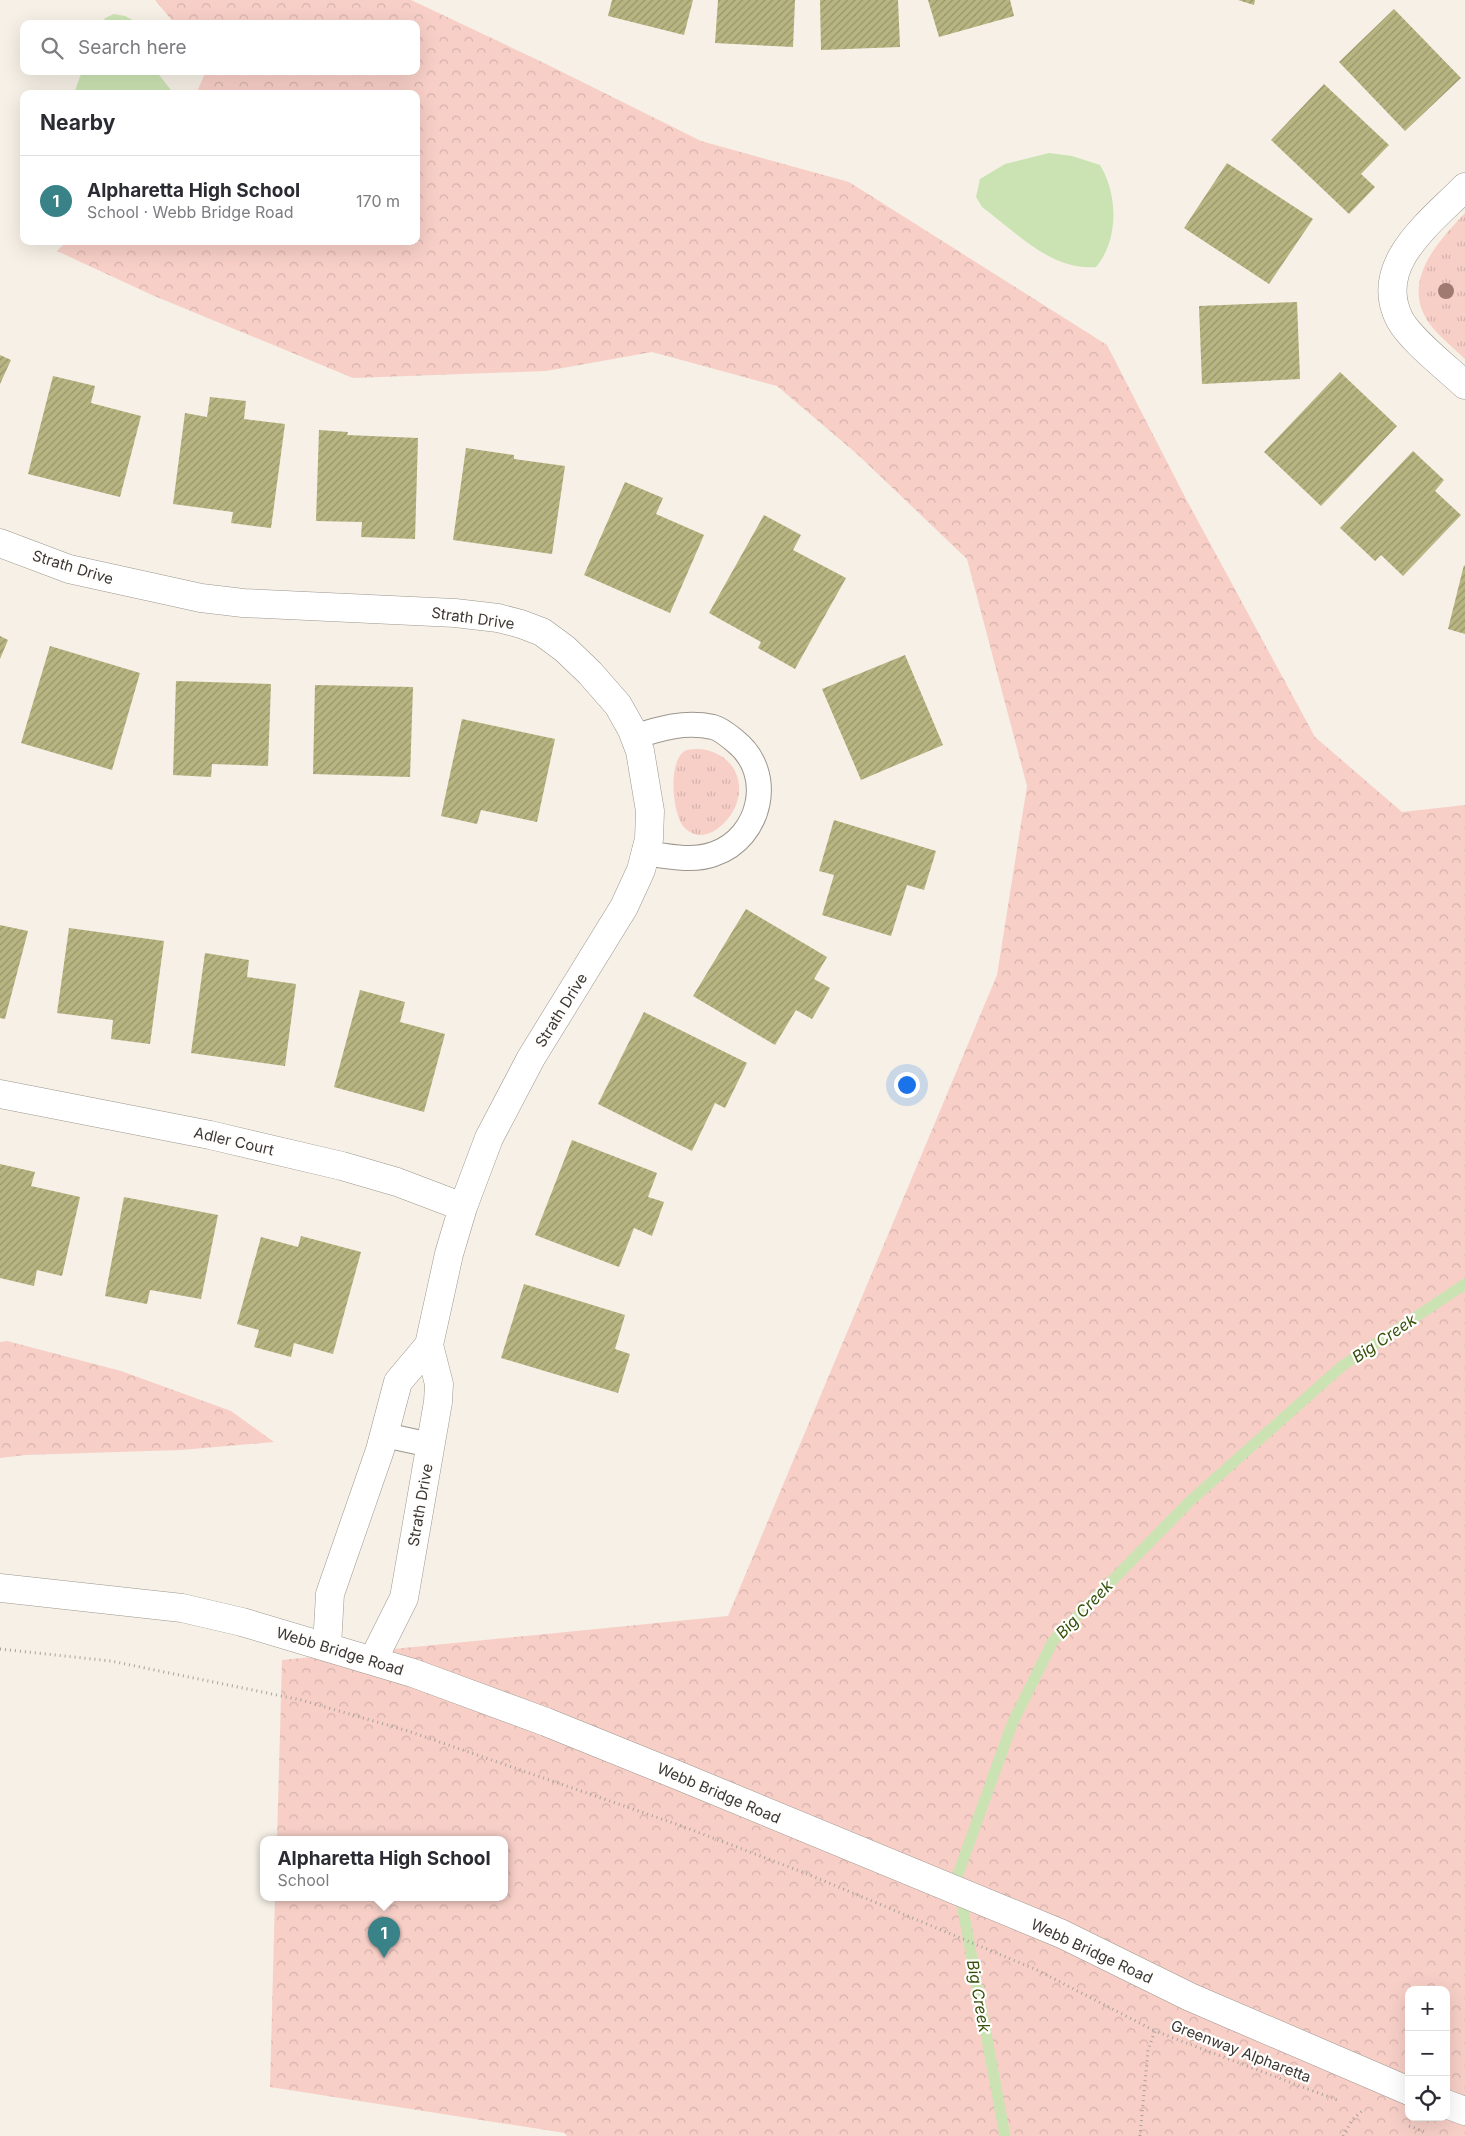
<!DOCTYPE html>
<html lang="en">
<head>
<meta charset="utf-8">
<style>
	body { margin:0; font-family:Inter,sans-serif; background:#f2f2f3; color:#2b2b33 }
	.controls { position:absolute; right:15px; bottom:15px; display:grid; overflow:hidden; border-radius:10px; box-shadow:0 5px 20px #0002 }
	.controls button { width:45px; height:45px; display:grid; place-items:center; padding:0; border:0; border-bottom:1px solid #e1e1e2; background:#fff; color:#2b2b33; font:25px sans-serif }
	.you { position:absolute; left:906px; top:1084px; width:18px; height:18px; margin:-12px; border:4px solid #fff; border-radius:50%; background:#1a73e8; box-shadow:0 0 0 8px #1a73e833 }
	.badge { display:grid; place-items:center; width:32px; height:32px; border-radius:50%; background:#398288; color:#fff; font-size:16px; font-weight:700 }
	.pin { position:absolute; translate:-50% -41px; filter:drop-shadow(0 1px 2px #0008) }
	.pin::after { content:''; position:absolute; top:26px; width:18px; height:15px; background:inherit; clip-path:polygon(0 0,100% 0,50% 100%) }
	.popup { position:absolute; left:260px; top:1836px; width:248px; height:65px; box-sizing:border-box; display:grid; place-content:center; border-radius:10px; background:#fff; filter:drop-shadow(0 1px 4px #0005); font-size:16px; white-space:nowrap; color:#7c7c81 }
	.popup b { font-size:19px; color:#2b2b33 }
	.popup::after { content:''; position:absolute; left:50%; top:100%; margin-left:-10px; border:10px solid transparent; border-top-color:#fff }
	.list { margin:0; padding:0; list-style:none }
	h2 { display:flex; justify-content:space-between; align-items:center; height:65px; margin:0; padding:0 20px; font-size:21px }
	h2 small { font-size:16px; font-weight:400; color:#7c7c81 }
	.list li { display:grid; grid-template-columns:32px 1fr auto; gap:15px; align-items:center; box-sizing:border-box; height:90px; padding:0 20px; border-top:1px solid #e1e1e2 }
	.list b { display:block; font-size:19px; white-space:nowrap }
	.list p { margin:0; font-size:16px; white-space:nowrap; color:#7c7c81 }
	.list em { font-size:16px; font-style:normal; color:#7c7c81 }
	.icon { flex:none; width:28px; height:28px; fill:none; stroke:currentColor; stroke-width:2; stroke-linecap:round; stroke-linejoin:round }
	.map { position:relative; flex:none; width:1465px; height:2136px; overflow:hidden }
	.search { position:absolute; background:#fff; box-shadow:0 5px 20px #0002; left:20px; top:20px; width:400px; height:55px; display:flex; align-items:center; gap:12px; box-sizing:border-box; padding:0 18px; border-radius:10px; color:#7c7c81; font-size:19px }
	.panel { position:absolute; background:#fff; box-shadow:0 5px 20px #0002; left:20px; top:90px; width:400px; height:155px; border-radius:10px }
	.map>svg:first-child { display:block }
	.grass { fill:url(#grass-tufts) }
	.forest { fill:url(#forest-crowns); fill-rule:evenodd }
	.water { fill:#cbe3b3 }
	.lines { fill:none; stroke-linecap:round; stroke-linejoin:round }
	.stream { stroke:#cbe3b3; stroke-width:11 }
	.building { fill:url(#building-hatch) }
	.lane-casing { stroke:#9c968d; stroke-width:26 }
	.street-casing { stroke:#9c968d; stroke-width:29 }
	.secondary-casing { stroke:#9c968d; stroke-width:29 }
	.path { stroke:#a7a29b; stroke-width:3; stroke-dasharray:1 4; stroke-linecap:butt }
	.lane { stroke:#fff; stroke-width:24 }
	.street { stroke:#fff; stroke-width:28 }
	.secondary { stroke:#fff; stroke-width:28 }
	.tree { fill:#a07970 }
	.labels { text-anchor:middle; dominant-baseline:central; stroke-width:4.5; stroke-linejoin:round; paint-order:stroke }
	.street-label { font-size:15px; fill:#3b3834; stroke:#fffefc }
	.water-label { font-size:16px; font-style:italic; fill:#36510b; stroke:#fffefc }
</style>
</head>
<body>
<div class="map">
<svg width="1465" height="2136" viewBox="0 0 1465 2136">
	<defs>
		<pattern id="grass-tufts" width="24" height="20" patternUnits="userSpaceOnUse" patternTransform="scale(1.25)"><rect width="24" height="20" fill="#f7cfc7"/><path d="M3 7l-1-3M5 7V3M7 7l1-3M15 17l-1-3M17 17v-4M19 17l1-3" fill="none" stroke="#d5b2ac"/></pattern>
		<pattern id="forest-crowns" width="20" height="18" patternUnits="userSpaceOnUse" patternTransform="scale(1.25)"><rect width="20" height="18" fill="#f7cfc7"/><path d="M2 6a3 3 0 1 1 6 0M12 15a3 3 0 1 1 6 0" fill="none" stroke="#d5b2ac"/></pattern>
		<pattern id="building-hatch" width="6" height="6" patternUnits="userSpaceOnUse" patternTransform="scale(1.25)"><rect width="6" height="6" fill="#b8b582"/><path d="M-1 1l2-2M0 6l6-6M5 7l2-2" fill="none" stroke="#97946b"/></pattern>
	</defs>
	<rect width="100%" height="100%" fill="#f6f0e6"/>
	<path class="grass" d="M1465,213V359C1454,348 1441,338 1432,327C1398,284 1436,244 1465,213Z
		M699,749C728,751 747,776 736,805C729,823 703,848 684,827C672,814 667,757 687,750C691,749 695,749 699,749Z"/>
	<path class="forest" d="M155,0H411L542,62L701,141L849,182L1107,345L1186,499L1315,737L1402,812L1465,805V2136H567L565,2133L270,2087L275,1897H504V1839H277L282,1660L728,1616L997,975L1027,786L967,559L857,454L777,386L652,352L546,371L353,378L152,295L57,251L67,241H416V94H196L206,71H416V24H175ZM1409,1990H1446V2117H1409Z
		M7,1341L121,1371L231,1411L274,1442L181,1450L25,1455L0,1458V1342Z"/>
	<path class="water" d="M114,14L125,16L140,24H102L105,18Z
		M82,71H156L174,94H74Z
		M1049,153L1072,156L1100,165C1118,194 1119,240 1096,267C1051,271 1016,232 982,207L976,197L980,179L1005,164Z"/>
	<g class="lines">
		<path class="stream" d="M1005,2136L957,1877L1012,1724L1053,1641L1190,1501L1342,1366L1465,1284"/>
	</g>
	<path class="building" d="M612,0H693L684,35L608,16Z
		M718,0H795L793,47L715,43Z
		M820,0H898L900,47L821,50Z
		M928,0H1010L1014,16L939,37Z
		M1238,0H1255L1254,5Z
		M1394,9L1461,78L1405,131L1339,62Z
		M1324,84L1389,145L1361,174L1375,187L1349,214L1271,140Z
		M1227,163L1313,219L1269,284L1184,228Z
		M1297,302L1300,379L1202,384L1199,306Z
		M0,355L11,360L0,384Z
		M1340,372L1397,426L1321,506L1264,452Z
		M53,376L95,386L91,403L141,416L120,497L28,474Z
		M210,397L246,401L244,419L285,424L271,528L231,523L233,512L173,504L185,413L207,417Z
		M319,430L348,432L347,435L418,438L415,539L361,537L362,522L316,521Z
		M466,448L514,455V459L565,466L552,554L453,540Z
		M1413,451L1444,480L1435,491L1461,515L1403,576L1381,555L1375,561L1340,528Z
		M625,482L663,498L656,514L704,535L670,613L584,575Z
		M764,515L801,535L793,550L846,578L795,669L758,648L761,642L709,613Z
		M1464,565L1465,566V634L1448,629Z
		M0,636L8,640L0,659Z
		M50,646L140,673L112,770L21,743Z
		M905,655L943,745L861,780L822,689Z
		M176,681L271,684L268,766L212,764L211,777L173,775Z
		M315,685L413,687L410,777L313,774Z
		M462,719L555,739L537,822L481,810L477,824L441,816Z
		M834,820L936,851L924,890L907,885L891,936L822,915L834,875L819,871Z
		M746,909L827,957L814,979L830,988L812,1019L796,1010L775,1045L693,996Z
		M0,925L28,931L5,1019L0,1018Z
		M69,928L164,941L150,1044L111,1039L113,1020L57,1013Z
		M205,953L249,960L247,977L296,984L285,1066L191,1053Z
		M360,990L405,1002L400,1022L445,1034L424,1112L334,1087Z
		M644,1012L747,1063L725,1108L715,1103L692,1151L598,1104Z
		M572,1140L657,1173L648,1197L664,1202L652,1236L634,1228L619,1267L535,1235Z
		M0,1164L35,1172L31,1186L80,1197L62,1276L37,1270L34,1286L0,1278Z
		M124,1197L218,1215L201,1299L150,1290L147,1304L105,1296Z
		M301,1236L361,1252L333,1354L294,1343L291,1357L254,1347L259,1330L237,1324L261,1237L298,1247Z
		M524,1284L625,1315L615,1349L630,1354L618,1393L501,1358Z"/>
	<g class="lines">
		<g class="lane-casing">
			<path id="lane" d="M634,737C661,728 685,721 713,727C721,729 729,736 735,741C776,773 761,838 714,854C693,862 666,856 645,853
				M384,1435L431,1445"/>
		</g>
		<g class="street-casing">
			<path id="street" d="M1465,187C1431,222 1371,265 1400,320C1411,340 1447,368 1465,385
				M0,543L69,569L201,598L243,603L455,613L498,618L521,624L542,632L565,649L590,673L618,705L632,730L640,751L650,811L649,839L641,870L624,907L531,1058L489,1138L463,1207L449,1254L429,1345L439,1384L438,1402L404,1598L373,1660
				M0,1094L210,1135L342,1166L397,1182L463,1207
				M327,1646L330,1594L380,1450L398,1382L429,1345"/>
		</g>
		<g class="secondary-casing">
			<path id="secondary" d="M0,1588L182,1608L242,1622L413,1673L546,1722L677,1775L1062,1934L1190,1997L1409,2091
				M1446,2104L1465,2111"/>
		</g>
		<path class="path" d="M0,1649L111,1661L301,1700L408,1731L679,1825L805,1873L1037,1970L1155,2031
			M1409,2126L1424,2131
			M1140,2136L1148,2050L1155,2031L1337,2100
			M1343,2136L1352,2120L1363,2110"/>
		<use href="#lane" class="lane"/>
		<use href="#street" class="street"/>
		<use href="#secondary" class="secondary"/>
	</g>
	<circle class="tree" cx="1446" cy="291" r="8"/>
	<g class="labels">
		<g class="street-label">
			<text transform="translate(73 567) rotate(17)">Strath Drive</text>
			<text transform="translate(473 618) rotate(8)">Strath Drive</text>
			<text transform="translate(561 1010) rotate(-58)">Strath Drive</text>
			<text transform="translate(234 1141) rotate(13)">Adler Court</text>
			<text transform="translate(420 1505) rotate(-80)">Strath Drive</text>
			<text transform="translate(340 1651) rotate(17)">Webb Bridge Road</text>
			<text transform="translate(719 1793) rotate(23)">Webb Bridge Road</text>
			<text transform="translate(1092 1951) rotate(25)">Webb Bridge Road</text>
			<text transform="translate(1241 2051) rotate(21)">Greenway Alpharetta</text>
		</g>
		<g class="water-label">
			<text transform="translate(1384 1338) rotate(-34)">Big Creek</text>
			<text transform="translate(1084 1609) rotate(-46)">Big Creek</text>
			<text transform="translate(979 1996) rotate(80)">Big Creek</text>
		</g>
	</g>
</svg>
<div class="controls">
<button>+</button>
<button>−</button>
<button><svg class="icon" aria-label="locate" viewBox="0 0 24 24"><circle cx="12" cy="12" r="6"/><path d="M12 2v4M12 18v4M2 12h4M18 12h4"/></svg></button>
</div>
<div class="you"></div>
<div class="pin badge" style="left:384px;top:1958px">1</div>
<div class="popup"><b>Alpharetta High School</b>School</div>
<div class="search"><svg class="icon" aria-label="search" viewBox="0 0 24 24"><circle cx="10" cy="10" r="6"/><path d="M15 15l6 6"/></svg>Search here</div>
<section class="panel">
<h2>Nearby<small></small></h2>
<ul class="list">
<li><span class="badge">1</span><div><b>Alpharetta High School</b><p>School · Webb Bridge Road</p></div><em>170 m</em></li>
</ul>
</section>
</div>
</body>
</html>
